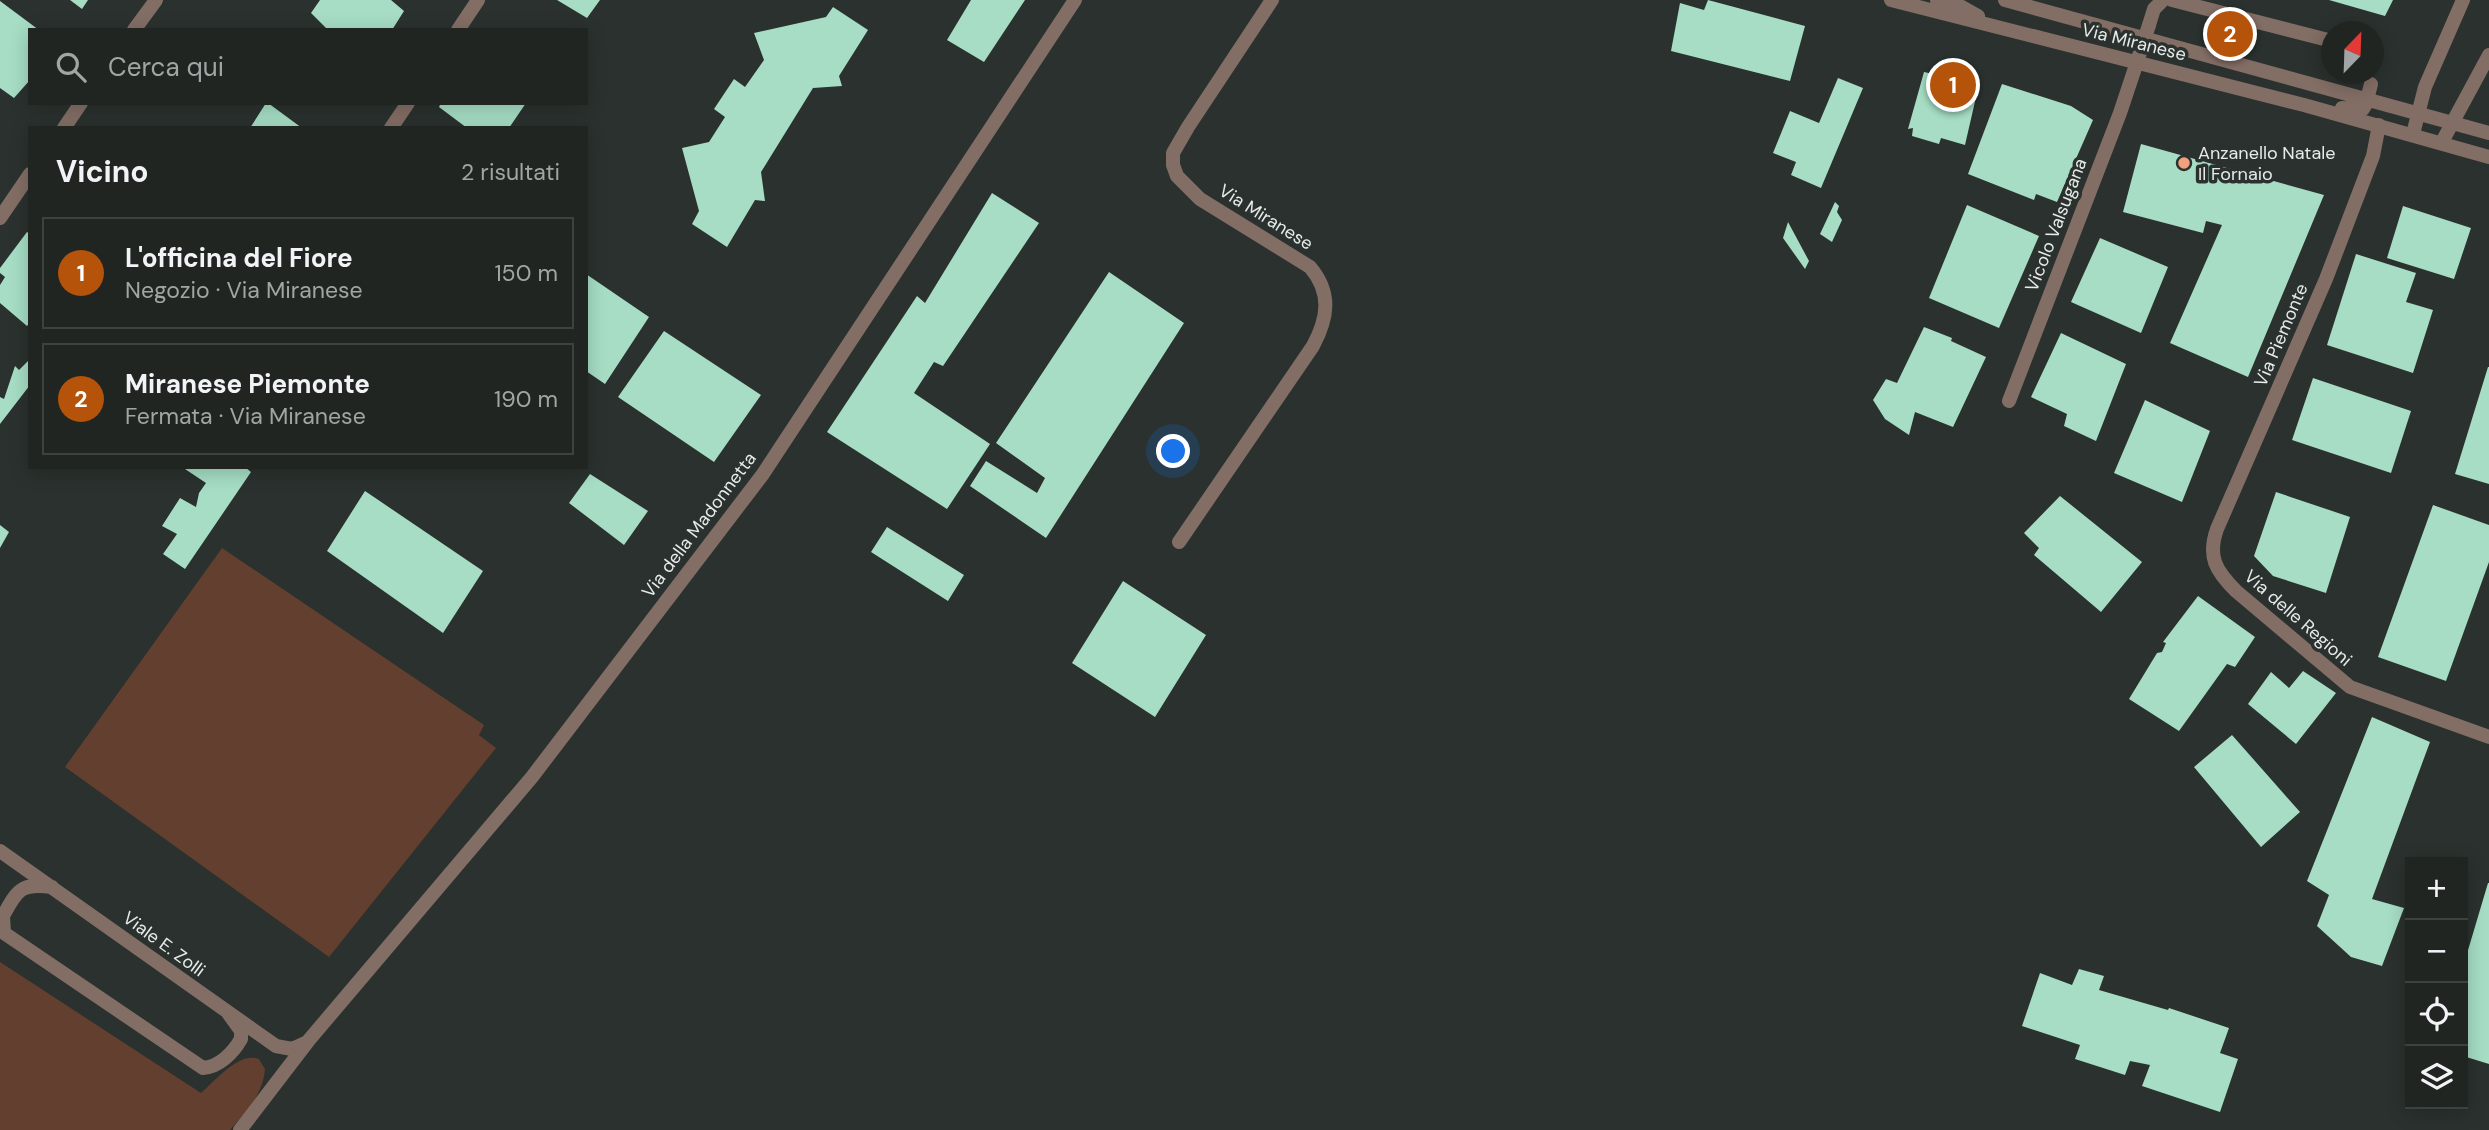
<!DOCTYPE html>
<html lang="it">
<head>
<meta charset="utf-8">
<style>
	body { margin:0; font-family:"DM Sans",sans-serif; background:#2d312f; color:#f1f3f6 }
	.controls { position:absolute; right:21px; bottom:21px; display:grid; overflow:hidden; border-radius:0px; box-shadow:0 4px 18px #0003 }
	.controls button { width:63px; height:63px; display:grid; place-items:center; padding:0; border:0; border-bottom:2px solid #3d4240; background:#202522; color:#f1f3f6; font:35px sans-serif }
	.compass { position:absolute; left:2321px; top:21px; width:63px; height:63px; border-radius:50%; background:#202522; box-shadow:0 4px 18px #0003; rotate:23deg }
	.you { position:absolute; left:1174px; top:452px; width:24px; height:24px; margin:-18px; border:5px solid #fff; border-radius:50%; background:#1a73e8; box-shadow:0 0 0 10px #1a73e833 }
	.badge { display:grid; place-items:center; width:46px; height:46px; border-radius:50%; background:#b45309; color:#fff; font-size:23px; font-weight:700 }
	.pin { position:absolute; translate:-50% -50%; border:4px solid #fff; box-shadow:0 2px 7px #0006 }
	.list { margin:0; padding:0; list-style:none }
	h2 { display:flex; justify-content:space-between; align-items:center; height:91px; margin:0; padding:0 28px; font-size:30px }
	h2 small { font-size:23px; font-weight:400; color:#a2a5a5 }
	.list li { display:grid; grid-template-columns:46px 1fr auto; gap:21px; align-items:center; box-sizing:border-box; height:112px; margin:0 14px 14px; padding:0 14px; border:2px solid #3d4240; border-radius:0px }
	.list b { display:block; font-size:26px; white-space:nowrap }
	.list p { margin:0; font-size:23px; white-space:nowrap; color:#a2a5a5 }
	.list em { font-size:23px; font-style:normal; color:#a2a5a5 }
	.icon { flex:none; width:38px; height:38px; fill:none; stroke:currentColor; stroke-width:2; stroke-linecap:round; stroke-linejoin:round }
	.map { position:relative; flex:none; width:2489px; height:1130px; overflow:hidden }
	.search { position:absolute; background:#202522; box-shadow:0 4px 18px #0003; left:28px; top:28px; width:560px; height:77px; display:flex; align-items:center; gap:18px; box-sizing:border-box; padding:0 24px; border-radius:0px; color:#a2a5a5; font-size:26px }
	.panel { position:absolute; background:#202522; box-shadow:0 4px 18px #0003; left:28px; top:126px; width:560px; height:343px; border-radius:0px }
	.map>svg:first-child { display:block }
	.green { fill:#633f2f }
	.building { fill:#a6ddc4 }
	.lines { fill:none; stroke-linecap:round; stroke-linejoin:round }
	.service { stroke:#836e65; stroke-width:14 }
	.minor { stroke:#836e65; stroke-width:14 }
	.tertiary { stroke:#836e65; stroke-width:14 }
	.poi-dot { fill:#f2a17e; stroke:#2a312e; stroke-width:2.5 }
	.labels { text-anchor:middle; dominant-baseline:central; stroke-width:7; stroke-linejoin:round; paint-order:stroke }
	.street-label { font-size:18px; fill:#e6ebe9; stroke:#2a312e }
	.poi-label { font-size:18px; fill:#e6ebe9; stroke:#2a312e; text-anchor:start }
</style>
</head>
<body>
<div class="map">
<svg width="2489" height="1130" viewBox="0 0 2489 1130">
	<rect width="100%" height="100%" fill="#2a312e"/>
	<path class="green" d="M222,548L484,725L479,735L496,748L329,957L65,767Z
		M0,962L201,1093C216,1080 239,1051 259,1059L265,1069C263,1095 246,1111 230,1130H0Z"/>
	<path class="building" d="M70,0H88L82,9Z
		M320,0H391L404,11L392,30H328L311,13Z
		M557,0H600L587,18Z
		M971,0H1025L984,62L947,40Z
		M1708,0L1805,26L1790,81L1671,51L1680,3L1704,10Z
		M2329,0H2393L2385,16Z
		M0,1L39,30H30V80L14,98L0,88Z
		M833,7L868,30L839,76L842,86L813,88L761,172L765,201L755,200L727,247L692,224L699,211L682,148L709,142L725,117L714,109L734,79L745,87L764,60L754,33L826,17Z
		M1924,72L1979,84L1965,145L1941,138L1939,144L1912,136L1913,128L1908,129Z
		M1838,78L1863,88L1821,188L1791,175L1796,162L1773,153L1790,111L1819,123Z
		M2002,84L2071,106L2093,120L2057,202L2036,194L2034,200L1968,174Z
		M266,103H268L302,128H250Z
		M441,103H526L509,128H467L439,107Z
		M2141,144L2324,195L2248,377L2170,343L2222,225L2206,221L2203,233L2123,212Z
		M992,193L1039,223L943,366L934,362L914,393L990,444L947,509L827,432L917,296L925,303Z
		M1835,202L1839,206L1837,212L1842,220L1832,242L1820,234Z
		M1967,205L2039,236L1999,328L1929,298Z
		M2403,206L2471,228L2454,279L2387,258Z
		M1788,222L1809,261L1805,269L1783,238Z
		M27,232L30,234V322L27,326L0,303V285L5,277L0,273V268Z
		M2100,238L2168,267L2141,333L2071,302Z
		M2356,254L2416,273L2406,302L2433,310L2413,373L2327,345Z
		M1109,272L1184,323L1046,538L970,486L986,461L1037,493L1045,478L996,443Z
		M586,274L649,317L605,384L586,371Z
		M1924,327L1952,338L1951,341L1986,357L1953,427L1915,412L1909,435L1885,419L1873,400L1886,379L1897,383Z
		M664,331L761,395L714,462L618,397Z
		M2061,333L2126,364L2096,441L2064,426L2067,414L2031,397Z
		M28,361L30,362V385L0,424V397L4,399L15,366L19,370Z
		M2488,367H2489V484L2455,474Z
		M2313,378L2411,411L2391,473L2292,440Z
		M2145,400L2210,431L2182,502L2114,473Z
		M182,467H245L251,472L185,569L163,554L177,534L162,526L180,498L196,507L199,493L206,483Z
		M590,474L648,511L624,545L569,503Z
		M365,491L483,571L443,633L327,551Z
		M2276,492L2350,517L2326,593L2273,576L2254,556Z
		M2060,496L2142,562L2101,612L2034,555L2039,548L2024,533Z
		M2433,505L2489,525V562L2446,681L2378,657Z
		M0,525L9,532L0,548Z
		M887,527L964,575L948,601L871,552Z
		M1123,581L1206,635L1155,717L1072,663Z
		M2198,596L2255,637L2235,667L2227,664L2179,731L2129,699L2157,653L2162,652L2166,643L2163,642Z
		M2303,671L2336,693L2296,744L2248,704L2271,672L2289,688Z
		M2372,717L2430,742L2372,899L2404,908L2382,966L2351,957L2317,926L2329,895L2307,881Z
		M2232,735L2300,812L2261,847L2194,767Z
		M2488,883H2489V1064L2463,1056V967Z
		M2079,969L2104,976L2099,990L2168,1010L2169,1008L2229,1028L2220,1053L2238,1059L2220,1112L2142,1086L2150,1065L2130,1061L2125,1075L2075,1059L2080,1045L2022,1026L2040,973L2072,985Z"/>
	<g class="lines">
		<path class="service" d="M2172,0L2332,41
			M2149,25L2154,9L2163,0
			M2442,142L2489,55"/>
		<path class="minor" d="M134,30L156,0
			M458,30L478,0
			M2379,125L2373,156L2326,279L2217,529C2207,557 2216,571 2236,591L2350,687L2489,737
			M64,128L81,103
			M391,128L408,103
			M2413,134L2425,87L2463,0
			M0,218L30,174
			M2009,401L2120,113L2137,62
			M1179,542L1313,346C1328,318 1332,293 1310,267L1200,199L1177,176L1173,165V153L1188,127L1272,0
			M0,851L276,1046L292,1049L305,1043
			M52,887C21,883 18,889 3,916L4,933L203,1068C219,1067 233,1053 241,1039V1031L228,1013
			M240,1130L309,1040L532,777L763,474L1075,0"/>
		<path class="tertiary" d="M1891,0L2304,105L2489,157
			M1937,0L1962,7L1978,16
			M2005,0L2489,133
			M2137,62L2149,25
			M2342,108L2363,109L2366,104L2371,84"/>
	</g>
	<circle class="poi-dot" cx="2184" cy="163" r="7"/>
	<g class="labels">
		<g class="street-label">
			<text transform="translate(2134 42) rotate(14)">Via Miranese</text>
			<text transform="translate(1266 217) rotate(32)">Via Miranese</text>
			<text transform="translate(2056 225) rotate(-69)">Vicolo Valsugana</text>
			<text transform="translate(2281 335) rotate(-67)">Via Piemonte</text>
			<text transform="translate(699 525) rotate(-53)">Via della Madonnetta</text>
			<text transform="translate(2298 618) rotate(41)">Via delle Regioni</text>
			<text transform="translate(164 944) rotate(36)">Viale E. Zolli</text>
		</g>
		<g class="poi-label">
			<text x="2198" y="153">Anzanello Natale<tspan x="2198" dy="21">Il Fornaio</tspan></text>
		</g>
	</g>
</svg>
<div class="controls">
<button>+</button>
<button>−</button>
<button><svg class="icon" aria-label="locate" viewBox="0 0 24 24"><circle cx="12" cy="12" r="6"/><path d="M12 2v4M12 18v4M2 12h4M18 12h4"/></svg></button>
<button><svg class="icon" aria-label="layers" viewBox="0 0 24 24"><path d="M12 4l9 5-9 5-9-5zM3 14l9 5 9-5"/></svg></button>
</div>
<svg class="compass" viewBox="-18 -18 36 36"><path d="M0-13l5 13h-10z" fill="#e53935"/><path d="M0 13l5-13h-10z" fill="#a2a5a5"/></svg>
<div class="you"></div>
<div class="pin badge" style="left:1953px;top:85px">1</div>
<div class="pin badge" style="left:2230px;top:34px">2</div>
<div class="search"><svg class="icon" aria-label="search" viewBox="0 0 24 24"><circle cx="10" cy="10" r="6"/><path d="M15 15l6 6"/></svg>Cerca qui</div>
<section class="panel">
<h2>Vicino<small>2 risultati</small></h2>
<ul class="list">
<li><span class="badge">1</span><div><b>L'officina del Fiore</b><p>Negozio · Via Miranese</p></div><em>150 m</em></li>
<li><span class="badge">2</span><div><b>Miranese Piemonte</b><p>Fermata · Via Miranese</p></div><em>190 m</em></li>
</ul>
</section>
</div>
</body>
</html>
